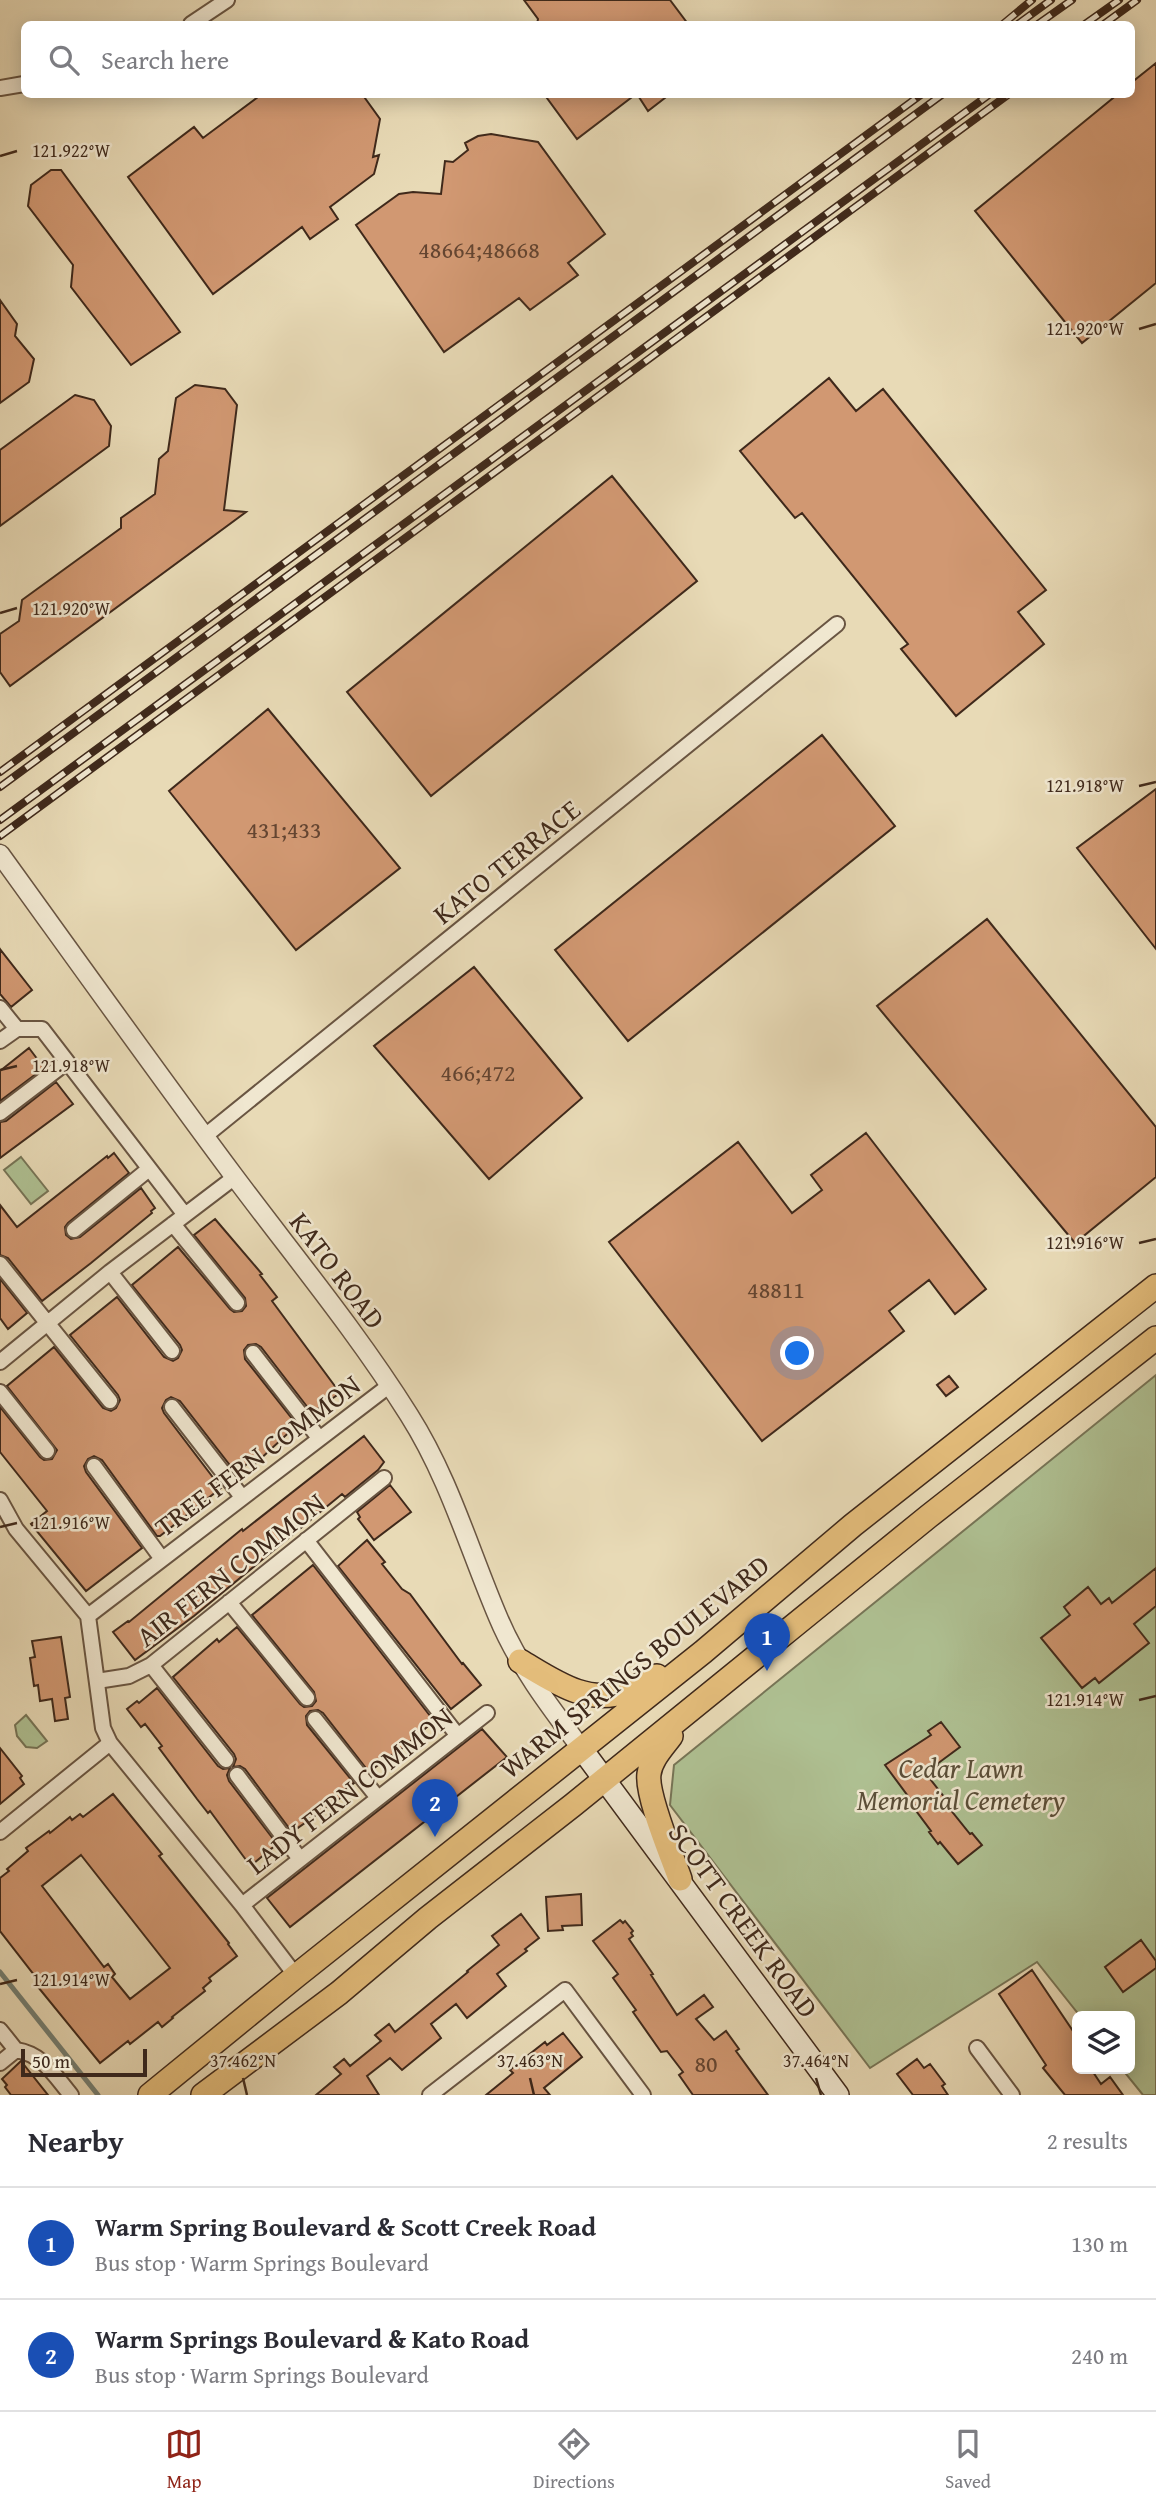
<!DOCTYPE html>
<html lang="en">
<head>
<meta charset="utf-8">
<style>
	body { margin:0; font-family:"Gentium Book Plus",serif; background:#f7f7f7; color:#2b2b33 }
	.controls { position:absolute; right:21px; bottom:21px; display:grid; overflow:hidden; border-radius:10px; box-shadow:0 4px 18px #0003 }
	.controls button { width:63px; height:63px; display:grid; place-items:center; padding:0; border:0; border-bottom:2px solid #e1e1e2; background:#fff; color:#2b2b33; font:35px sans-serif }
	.scale { position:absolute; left:21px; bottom:18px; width:126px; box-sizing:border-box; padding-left:7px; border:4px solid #3f291b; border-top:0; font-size:19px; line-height:24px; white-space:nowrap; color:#3f291b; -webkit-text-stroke:5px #f0e7d0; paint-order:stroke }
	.you { position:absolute; left:798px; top:1354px; width:24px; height:24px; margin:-18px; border:5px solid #fff; border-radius:50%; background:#1a73e8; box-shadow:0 0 0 10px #1a73e833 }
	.badge { display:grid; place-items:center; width:46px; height:46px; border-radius:50%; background:#8f2418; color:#fff; font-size:23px; font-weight:700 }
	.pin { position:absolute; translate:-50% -58px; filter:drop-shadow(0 2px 4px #0008) }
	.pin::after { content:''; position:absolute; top:37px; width:24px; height:21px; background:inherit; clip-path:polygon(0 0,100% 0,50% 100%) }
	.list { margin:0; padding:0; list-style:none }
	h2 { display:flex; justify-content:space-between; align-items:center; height:91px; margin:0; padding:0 28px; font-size:30px }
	h2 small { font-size:23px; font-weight:400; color:#7c7c81 }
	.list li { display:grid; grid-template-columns:46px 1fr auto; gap:21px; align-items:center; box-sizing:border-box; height:112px; padding:0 28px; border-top:2px solid #e1e1e2 }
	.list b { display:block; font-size:26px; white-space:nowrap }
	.list p { margin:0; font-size:23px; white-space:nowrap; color:#7c7c81 }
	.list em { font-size:23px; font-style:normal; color:#7c7c81 }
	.icon { flex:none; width:38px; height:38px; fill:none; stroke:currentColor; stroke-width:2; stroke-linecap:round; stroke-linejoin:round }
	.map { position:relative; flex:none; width:1156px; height:2095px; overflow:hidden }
	.search { position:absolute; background:#fff; box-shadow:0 4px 18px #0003; left:21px; right:21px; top:21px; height:77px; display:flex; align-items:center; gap:18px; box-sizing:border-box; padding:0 24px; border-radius:10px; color:#7c7c81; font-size:26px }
	.sheet { height:315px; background:#fff }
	nav { display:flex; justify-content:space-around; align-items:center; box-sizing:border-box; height:98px; border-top:2px solid #e1e1e2; background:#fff; font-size:19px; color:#7c7c81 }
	nav a { display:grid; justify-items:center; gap:4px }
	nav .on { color:#8f2418 }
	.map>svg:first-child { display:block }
	.green { fill:#afc193; stroke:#777557; stroke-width:2 }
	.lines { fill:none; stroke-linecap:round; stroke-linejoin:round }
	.stream { stroke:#748074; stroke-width:5 }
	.building { fill:#d19872; stroke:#3f291b; stroke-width:2; fill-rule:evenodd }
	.minor-casing { stroke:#695542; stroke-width:18 }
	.tertiary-casing { stroke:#695542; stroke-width:21 }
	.secondary-casing { stroke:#3f291b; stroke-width:24 }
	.primary-casing { stroke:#3f291b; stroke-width:26 }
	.minor { stroke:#f0e7d0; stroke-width:14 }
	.tertiary { stroke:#f0e7d0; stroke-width:18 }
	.secondary { stroke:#f0e7d0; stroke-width:21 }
	.primary { stroke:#e4bd7b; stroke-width:23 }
	.rail-casing { stroke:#3f291b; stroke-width:8 }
	.rail { stroke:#f0e7d0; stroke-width:5; stroke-dasharray:16; stroke-linecap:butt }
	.ticks { fill:none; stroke:#3f291b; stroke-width:2.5 }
	.labels { text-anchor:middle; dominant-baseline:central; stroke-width:5; stroke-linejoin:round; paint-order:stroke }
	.number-label { font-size:24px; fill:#644531 }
	.street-label { font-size:28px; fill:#3f291b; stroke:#f0e7d0 }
	.park-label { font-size:28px; font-style:italic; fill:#5b4f39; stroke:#f0e7d0 }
	.ticks-label { font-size:18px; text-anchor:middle; fill:#3f291b; stroke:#f0e7d0; stroke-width:5; stroke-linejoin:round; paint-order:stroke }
</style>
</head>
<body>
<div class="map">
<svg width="1156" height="2095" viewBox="0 0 1156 2095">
	<rect width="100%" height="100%" fill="#e8dab6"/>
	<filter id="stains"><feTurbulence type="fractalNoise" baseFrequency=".00286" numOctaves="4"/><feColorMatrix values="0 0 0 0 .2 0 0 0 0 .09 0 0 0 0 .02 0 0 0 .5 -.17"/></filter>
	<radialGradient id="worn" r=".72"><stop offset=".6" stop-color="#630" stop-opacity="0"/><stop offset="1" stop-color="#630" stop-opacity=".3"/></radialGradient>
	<path class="green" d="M21,1157L48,1191L31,1204L4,1170Z
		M1156,1375V2095H1143L1122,2069H1130V2016H1080L1037,1962L870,2068L670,1805L674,1765Z
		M26,1715L47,1741L37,1748L26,1747L17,1736L15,1725Z"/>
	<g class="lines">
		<path class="stream" d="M0,1972L98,2095"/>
	</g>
	<path class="building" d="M524,0H670L688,24H537L538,19Z
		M1156,63V283L1082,343L975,211L1118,94H1131V83Z
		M262,94H362L380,119L373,157L379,155L374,174L330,207L338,219L310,239L302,227L213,294L128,177L194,127L203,138Z
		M544,94H636L577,139Z
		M637,94H670L648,111Z
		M491,134L538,142L605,234L568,263L578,275L530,310L519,298L444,352L356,225L399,194L413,192L441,194L445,161L453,162L468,150L465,143L478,136Z
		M51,170H61L180,332L131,365L71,287L73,265L28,206L31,185Z
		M0,300L17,324L15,336L34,359L29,382L0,403Z
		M829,378L856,411L883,389L1046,590L1018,612L1044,644L956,716L901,649L908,644L802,513L795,518L740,451Z
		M195,385L225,389L237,405L224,510L246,512L10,686L0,672V634L19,621L22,600L121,528V518L155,494L159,459L168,451L176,398Z
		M75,395L94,400L111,426L109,446L0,526V450Z
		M612,476L697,581L431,796L347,692Z
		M268,709L400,868L296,950L169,791Z
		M822,735L895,826L628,1041L555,950Z
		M1156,789V949L1077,848Z
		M987,919L1156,1127V1177L1075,1243L877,1006Z
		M0,949L32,990L11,1007L0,994Z
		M474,967L582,1098L489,1179L374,1046Z
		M29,1048L44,1068L0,1101V1071Z
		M56,1082L73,1104L0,1158V1122L6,1121Z
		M866,1133L986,1289L955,1314L929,1280L889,1311L904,1331L762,1441L609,1242L738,1142L792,1213L822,1190L811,1175Z
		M114,1153L129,1173L68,1223L65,1227L66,1235L71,1239L80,1237L141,1188L155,1208L151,1211L152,1213L91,1263L42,1301L8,1258L0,1255V1205L17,1227L107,1156L108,1158Z
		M215,1219L262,1274L260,1275L277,1297L272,1301L340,1393L312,1413L261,1347L256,1344L248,1345L244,1350L245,1359L297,1425L256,1463L253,1459L236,1473L180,1401L171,1397L166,1400L162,1408L164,1413L221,1488L160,1536H157L102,1460L94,1456L88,1459L84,1466L86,1472L142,1548L86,1591L31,1524L47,1511L0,1452V1407L40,1457L44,1460L52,1459L57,1450L7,1386L54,1347L103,1408L111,1411L116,1408L120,1400L118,1395L70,1335L117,1297L164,1357L173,1361L178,1358L182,1350L180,1345L132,1285L178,1247L230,1309L234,1312L242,1311L246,1306L245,1298L194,1235Z
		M0,1279L27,1313L8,1329L0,1318Z
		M949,1376L958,1387L946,1396L937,1385Z
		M364,1436L384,1462L378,1470L345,1497L342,1494L194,1616L135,1660L113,1632L128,1621L129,1622L242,1529L243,1531Z
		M390,1485L411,1512L374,1540L358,1519L360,1517L357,1512Z
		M367,1540L385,1562L382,1564L402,1589L410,1594L462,1664L463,1663L481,1685L451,1709L338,1566Z
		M313,1565L434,1721L392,1757L391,1755L369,1772L323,1713L318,1710L310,1711L306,1716L307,1725L354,1783L341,1793L343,1796L292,1832L245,1769L240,1766L233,1767L236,1759L234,1754L173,1677L217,1639L219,1642L237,1627L300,1704L304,1707L312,1706L316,1701L314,1692L252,1615Z
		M1156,1568V1606L1134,1624L1149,1643L1099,1683L1095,1678L1082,1688L1041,1638L1070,1615L1064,1607L1088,1587L1101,1604L1109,1598L1112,1603Z
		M61,1637L70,1697L65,1698L68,1719L55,1721L52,1699L40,1701L38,1685L34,1686L30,1658L35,1657L32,1641Z
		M157,1688L218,1766L223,1769L230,1768L227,1775L229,1781L277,1844L254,1863L249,1864L210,1811L208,1813L197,1799L159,1748L162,1746L145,1724L141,1727L127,1709L137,1701L139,1703Z
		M941,1722L960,1747L937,1764L939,1766L927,1775L948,1802L946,1804L970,1834L972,1833L982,1845L958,1864L940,1842L938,1844L929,1832L931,1831L914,1808L916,1807L885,1765L931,1735L928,1731Z
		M482,1729L507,1757L290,1927L267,1898Z
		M0,1748L22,1776L20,1778L24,1784L0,1804Z
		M113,1794L162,1854L159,1856L229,1943L228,1944L237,1956L209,1978L211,1981L203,1988L205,1991L172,2017L173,2018L162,2027L158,2022L130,2044L128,2041L100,2063L38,1987L41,1984L0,1931V1878L9,1871L7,1869L28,1851L26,1848L49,1831L50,1833L70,1817L72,1820L80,1814L83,1817ZM81,1855L170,1968L130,1999L112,1977L115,1974L108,1964L104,1967L42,1886Z
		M581,1894L582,1925L562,1926L563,1930L548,1931L546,1897Z
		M521,1914L539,1938L525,1949L527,1951L497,1974L506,1986L467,2018L456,2004L431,2024L441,2038L402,2070L390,2058L367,2076L379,2095H316L341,2074L334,2067L344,2059L350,2066L381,2041L375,2035L389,2024L395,2032L468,1972L467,1971L499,1945L492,1936Z
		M620,1920L623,1923L625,1921L633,1931L631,1933L633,1936L629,1939L653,1974L651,1975L677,2015L704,1995L713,2007L696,2019L714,2040L726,2031L739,2049L736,2051L768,2095H693L679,2075L683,2072L667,2051L661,2052L633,2012L636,2010L613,1978L618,1974L593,1941Z
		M1141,1940L1156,1961V1968L1123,1992L1105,1967Z
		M1032,1970L1077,2037V2069H1091L1101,2084L1110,2077L1123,2095H1065L1043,2068L1046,2065L999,1994Z
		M563,2033L582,2057L544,2088L550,2095H486L513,2073L510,2070L522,2060L545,2042L547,2045Z
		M917,2059L924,2068L930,2064L945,2084L942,2086L948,2095H913L897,2074Z
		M21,2061L48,2095H11L5,2087L7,2085L2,2079Z"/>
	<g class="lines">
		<g class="minor-casing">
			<path id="minor" d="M191,24L227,0
				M0,88L24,84
				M0,1008L17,1029
				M0,1041L17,1029H42L185,1215
				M0,1113L67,1062
				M205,1136L837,624
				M173,1224L237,1303
				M74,1230L149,1169
				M0,1264L110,1401
				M110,1272L172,1351
				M253,1353L319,1438
				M0,1362L110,1272L235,1177
				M0,1392L47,1451
				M172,1407L242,1497
				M94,1466L162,1559
				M0,1500L16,1529L88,1616L103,1728L110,1743L242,1905L296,1976
				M306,1540L458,1736
				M229,1602L307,1698
				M88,1616L390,1385
				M151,1665L226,1760
				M97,1681L129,1676L151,1665L384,1478
				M315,1719L378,1798
				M237,1775L300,1859
				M0,1832L110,1743
				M242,1905L487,1713
				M0,2030L16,2050C43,2054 55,2076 71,2095
				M977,2048L1012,2095
				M0,2063L16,2050
				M430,2095L565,1990L643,2095"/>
		</g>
		<g class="tertiary-casing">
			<path id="tertiary" d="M0,854C78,962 155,1070 234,1176C293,1255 357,1332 409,1415C449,1478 469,1549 498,1617C518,1665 550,1707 581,1748"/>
		</g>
		<g class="secondary-casing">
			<path id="secondary" d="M581,1748L838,2095"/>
		</g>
		<g class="primary-casing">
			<path id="primary" d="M520,1661C554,1681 587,1706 627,1691C638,1687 647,1681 657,1676
				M671,1736C663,1747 651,1759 649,1774C646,1795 672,1856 680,1879
				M150,2095L296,1976L703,1652L853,1525L1156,1286
				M203,2095L339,1993L428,1918L573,1805L929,1516L1156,1338"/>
		</g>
		<use href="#minor" class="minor"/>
		<use href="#tertiary" class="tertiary"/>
		<use href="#secondary" class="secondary"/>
		<use href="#primary" class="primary"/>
		<g class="rail-casing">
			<path id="rail" d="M1003,24L1032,0
				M1018,24L1051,0
				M1038,24L1072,0
				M1085,24L1119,0
				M1104,24L1137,0
				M0,772L922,94
				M0,787L943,94
				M0,820L990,94
				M0,836L1009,94"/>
		</g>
		<use href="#rail" class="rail"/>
	</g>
	<path class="ticks" d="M0,156L17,151M1139,329L1156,324M0,613L17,608M1139,786L1156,782M0,1070L17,1066M1139,1243L1156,1239M0,1527L17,1523M1139,1700L1156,1696M0,1984L17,1980M243,2078L247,2095M530,2078L534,2095M816,2078L821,2095"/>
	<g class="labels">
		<g class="number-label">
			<text x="479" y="249">48664;48668</text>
			<text x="284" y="829">431;433</text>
			<text x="478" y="1072">466;472</text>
			<text x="776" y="1289">48811</text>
			<text x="706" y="2063">80</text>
		</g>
		<g class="street-label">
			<text transform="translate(506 861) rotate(-39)">KATO TERRACE</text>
			<text transform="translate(338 1270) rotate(53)">KATO ROAD</text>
			<text transform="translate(257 1455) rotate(-37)">TREE FERN COMMON</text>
			<text transform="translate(230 1569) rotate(-38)">AIR FERN COMMON</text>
			<text transform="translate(634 1666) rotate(-39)">WARM SPRINGS BOULEVARD</text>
			<text transform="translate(349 1790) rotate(-38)">LADY FERN COMMON</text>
			<text transform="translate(744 1920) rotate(54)">SCOTT CREEK ROAD</text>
		</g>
		<g class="park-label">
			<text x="961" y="1767">Cedar Lawn<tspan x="961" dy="32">Memorial Cemetery</tspan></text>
		</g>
	</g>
	<g class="ticks-label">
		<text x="71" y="157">121.922°W</text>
		<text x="1085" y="335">121.920°W</text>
		<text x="71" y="615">121.920°W</text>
		<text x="1085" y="792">121.918°W</text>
		<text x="71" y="1072">121.918°W</text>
		<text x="1085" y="1249">121.916°W</text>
		<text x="71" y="1529">121.916°W</text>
		<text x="1085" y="1706">121.914°W</text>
		<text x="71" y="1986">121.914°W</text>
		<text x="243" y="2067">37.462°N</text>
		<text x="530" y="2067">37.463°N</text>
		<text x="816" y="2067">37.464°N</text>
	</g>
	<rect width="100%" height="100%" filter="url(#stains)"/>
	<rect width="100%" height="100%" fill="url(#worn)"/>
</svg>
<div class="controls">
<button><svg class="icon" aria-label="layers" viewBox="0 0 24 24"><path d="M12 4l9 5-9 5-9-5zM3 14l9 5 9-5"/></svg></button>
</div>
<div class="scale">50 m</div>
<div class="you"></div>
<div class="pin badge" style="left:767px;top:1671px;background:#1a4fb4">1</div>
<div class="pin badge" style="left:435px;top:1837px;background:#1a4fb4">2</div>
<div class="search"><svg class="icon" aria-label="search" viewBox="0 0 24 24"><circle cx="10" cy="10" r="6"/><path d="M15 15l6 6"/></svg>Search here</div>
</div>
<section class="sheet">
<h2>Nearby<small>2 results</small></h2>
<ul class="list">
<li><span class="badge" style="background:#1a4fb4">1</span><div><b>Warm Spring Boulevard &amp; Scott Creek Road</b><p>Bus stop · Warm Springs Boulevard</p></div><em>130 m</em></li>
<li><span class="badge" style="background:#1a4fb4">2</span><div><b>Warm Springs Boulevard &amp; Kato Road</b><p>Bus stop · Warm Springs Boulevard</p></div><em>240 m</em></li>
</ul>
</section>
<nav>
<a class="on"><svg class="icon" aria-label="map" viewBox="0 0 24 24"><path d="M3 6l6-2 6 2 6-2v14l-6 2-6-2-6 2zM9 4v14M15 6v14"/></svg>Map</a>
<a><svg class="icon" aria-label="directions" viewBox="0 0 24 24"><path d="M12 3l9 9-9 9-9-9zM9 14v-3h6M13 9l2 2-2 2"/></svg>Directions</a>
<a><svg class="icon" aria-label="saved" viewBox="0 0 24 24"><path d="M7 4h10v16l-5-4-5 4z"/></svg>Saved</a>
</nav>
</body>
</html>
